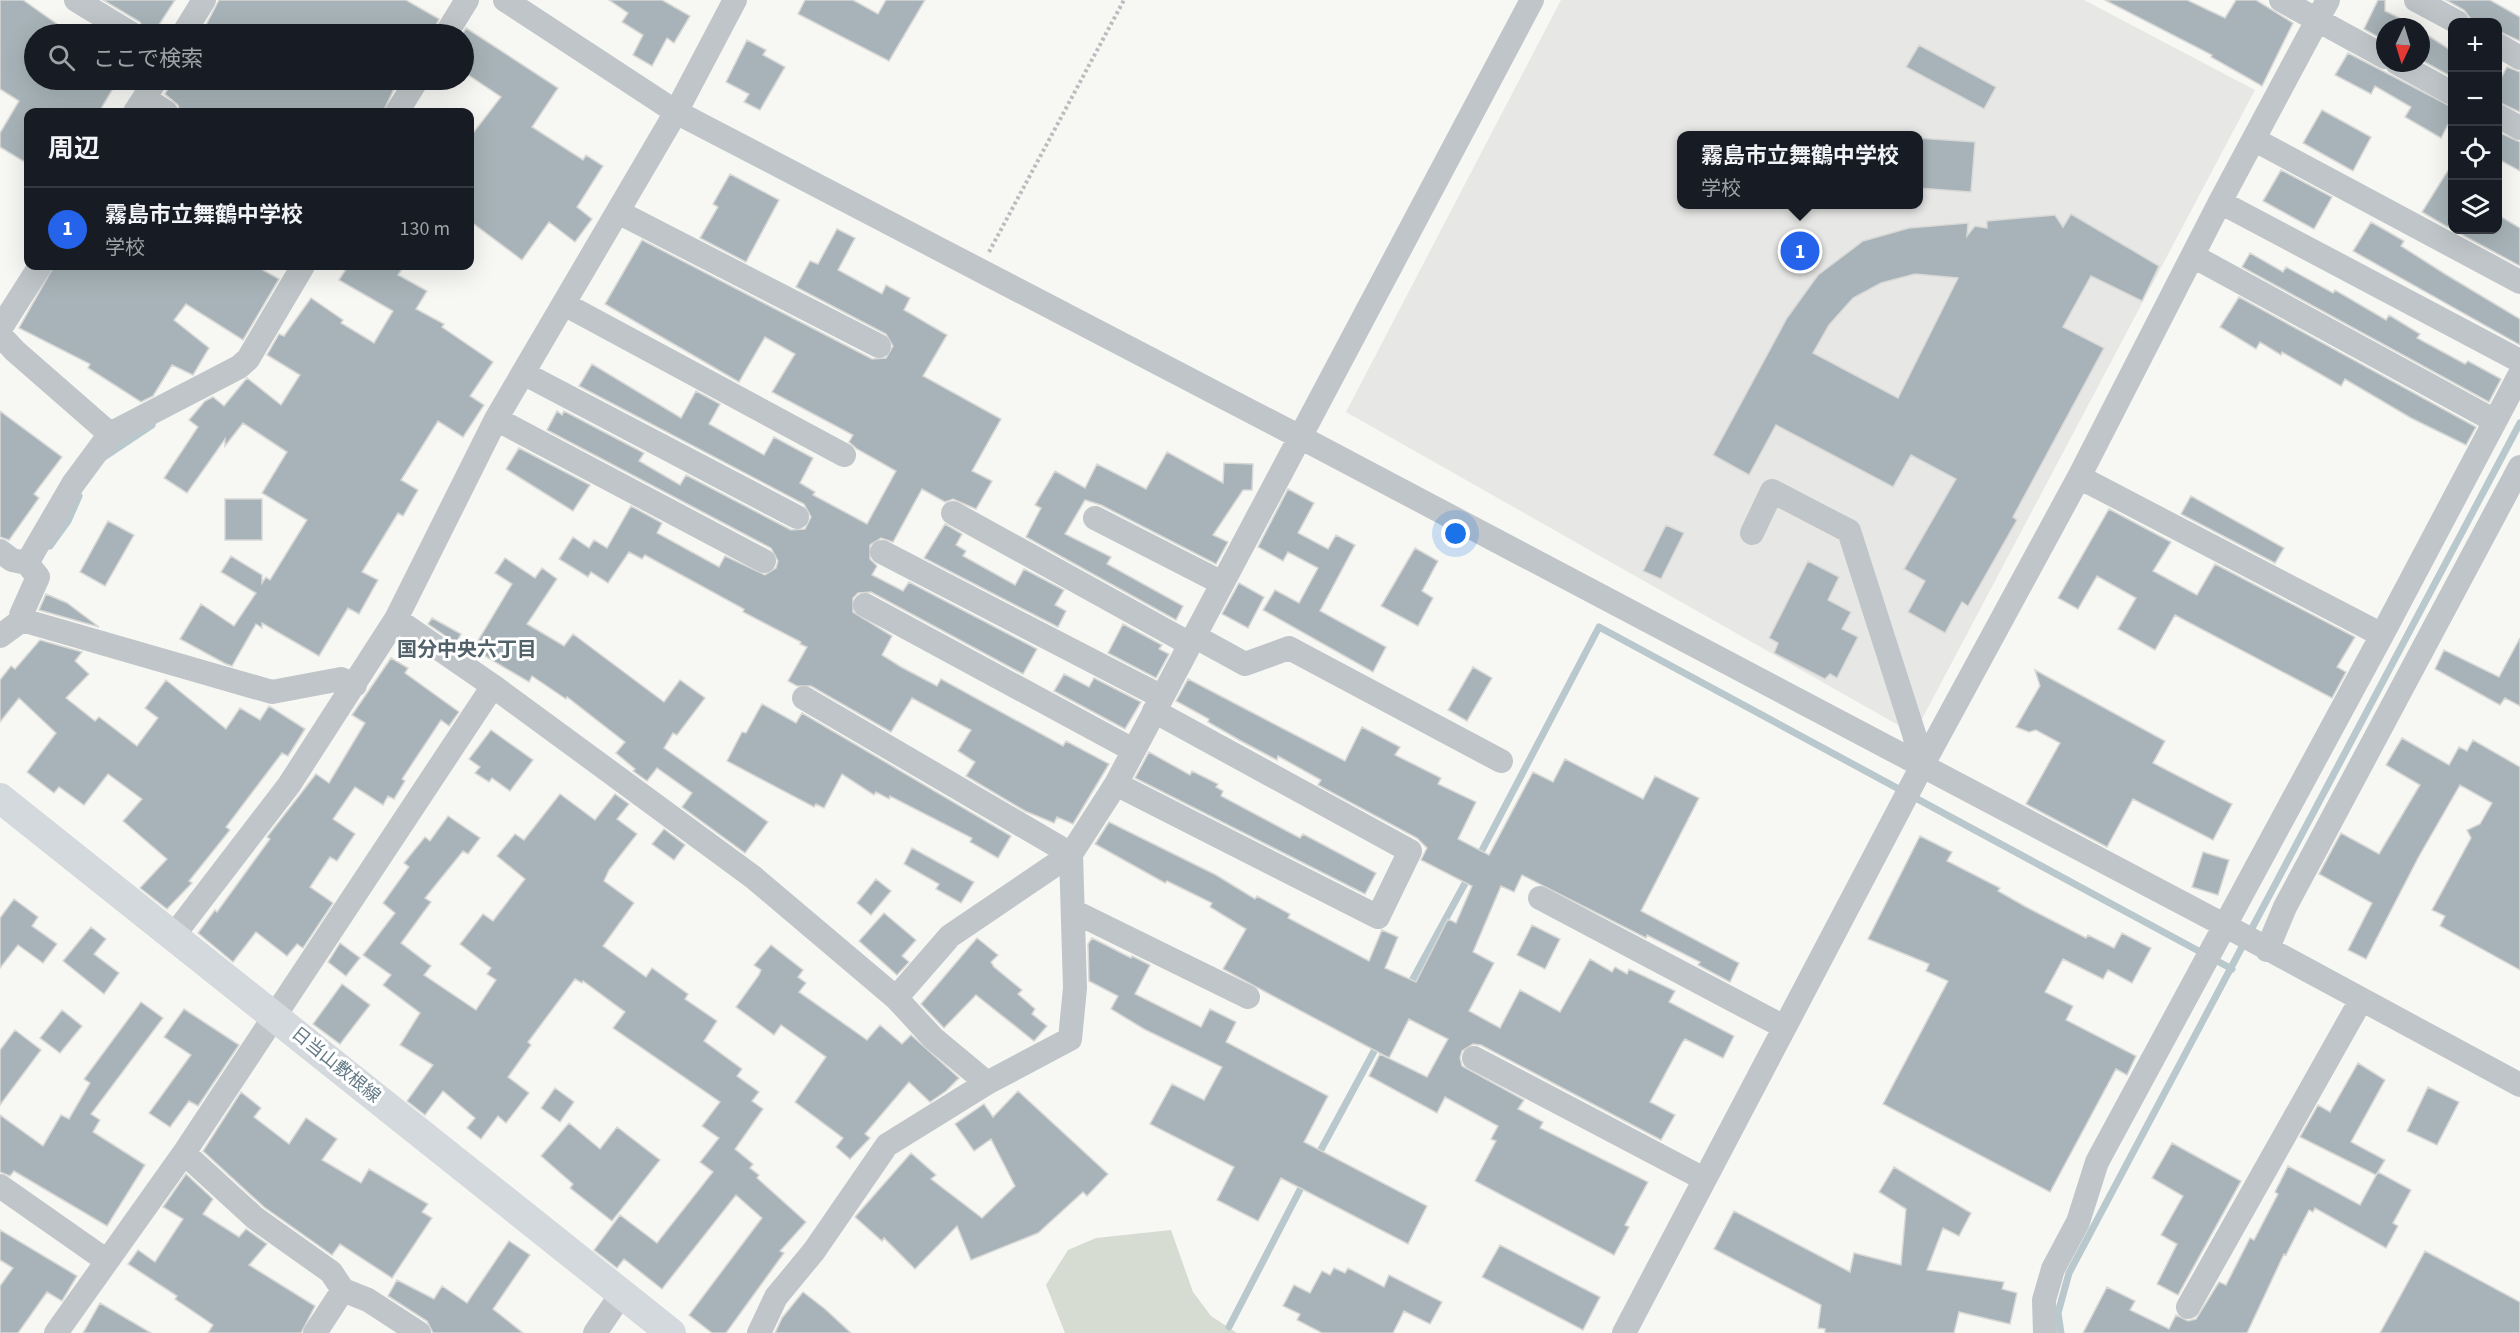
<!DOCTYPE html>
<html lang="ja">
<head>
<meta charset="utf-8">
<style>
	body { margin:0; font-family:"Source Sans 3","Noto Sans JP",sans-serif; background:#20242c; color:#f1f3f6 }
	.controls { position:absolute; right:18px; top:18px; display:grid; overflow:hidden; border-radius:12px; box-shadow:0 6px 24px #0002 }
	.controls button { width:54px; height:54px; display:grid; place-items:center; padding:0; border:0; border-bottom:2px solid #363941; background:#171b24; color:#f1f3f6; font:30px sans-serif }
	.compass { position:absolute; left:2376px; top:18px; width:54px; height:54px; border-radius:50%; background:#171b24; box-shadow:0 6px 24px #0002; rotate:184deg }
	.you { position:absolute; left:1456px; top:534px; width:21px; height:21px; margin:-15px; border:4px solid #fff; border-radius:50%; background:#1a73e8; box-shadow:0 0 0 9px #1a73e833 }
	.badge { display:grid; place-items:center; width:39px; height:39px; border-radius:50%; background:#2563eb; color:#fff; font-size:20px; font-weight:700 }
	.pin { position:absolute; translate:-50% -50%; border:3px solid #fff; box-shadow:0 2px 6px #0006 }
	.popup { position:absolute; left:1677px; top:131px; width:246px; height:78px; box-sizing:border-box; display:grid; place-content:center; border-radius:12px; background:#171b24; filter:drop-shadow(0 2px 4px #0005); font-size:20px; white-space:nowrap; color:#9ea1a6 }
	.popup b { font-size:22px; color:#f1f3f6 }
	.popup::after { content:''; position:absolute; left:50%; top:100%; margin-left:-12px; border:12px solid transparent; border-top-color:#171b24 }
	.list { margin:0; padding:0; list-style:none }
	h2 { display:flex; justify-content:space-between; align-items:center; height:78px; margin:0; padding:0 24px; font-size:26px }
	h2 small { font-size:20px; font-weight:400; color:#9ea1a6 }
	.list li { display:grid; grid-template-columns:39px 1fr auto; gap:18px; align-items:center; box-sizing:border-box; height:84px; padding:0 24px; border-top:2px solid #363941 }
	.list b { display:block; font-size:22px; white-space:nowrap }
	.list p { margin:0; font-size:20px; white-space:nowrap; color:#9ea1a6 }
	.list em { font-size:20px; font-style:normal; color:#9ea1a6 }
	.icon { flex:none; width:33px; height:33px; fill:none; stroke:currentColor; stroke-width:2; stroke-linecap:round; stroke-linejoin:round }
	.map { position:relative; flex:none; width:2520px; height:1333px; overflow:hidden }
	.search { position:absolute; background:#171b24; box-shadow:0 6px 24px #0002; left:24px; top:24px; width:450px; height:66px; display:flex; align-items:center; gap:15px; box-sizing:border-box; padding:0 21px; border-radius:33px; color:#9ea1a6; font-size:22px }
	.panel { position:absolute; background:#171b24; box-shadow:0 6px 24px #0002; left:24px; top:108px; width:450px; height:162px; border-radius:12px }
	.map>svg:first-child { display:block }
	.built { fill:#e7e8e6; fill-rule:evenodd }
	.green { fill:#d7dcd2 }
	.lines { fill:none; stroke-linecap:round; stroke-linejoin:round }
	.stream { stroke:#b9c8cc; stroke-width:7 }
	.building { fill:#a7b3b8; stroke:#d8d8d6; stroke-width:1.5; fill-rule:evenodd }
	.path { stroke:#b9bdc0; stroke-width:4; stroke-dasharray:3 3; stroke-linecap:butt }
	.minor { stroke:#bfc5c8; stroke-width:24 }
	.major { stroke:#d4d9dd; stroke-width:30 }
	.labels { text-anchor:middle; dominant-baseline:central; stroke-width:6; stroke-linejoin:round; paint-order:stroke }
	.street-label { font-size:18px; fill:#637a87; stroke:#fff }
	.neighbourhood-label { font-size:20px; font-weight:bold; fill:#52626b; stroke:#fff }
</style>
</head>
<body>
<div class="map">
<svg width="2520" height="1333" viewBox="0 0 2520 1333">
	<rect width="100%" height="100%" fill="#f7f7f3"/>
	<path class="built" d="M1561,0H2084L2255,90L1914,734L1346,412ZM1682,136H1918V204H1682Z"/>
	<path class="green" d="M1171,1230L1193,1292L1211,1316L1237,1333H1065L1046,1285L1068,1250L1096,1238Z"/>
	<g class="lines">
		<path class="stream" d="M104,457L152,425
			M50,546L68,521L79,496
			M1478,858L1599,627L2232,969
			M1408,988L1469,876
			M1317,1157L1379,1042
			M1229,1327L1304,1182
			M2061,1333L2058,1313L2069,1273L2520,423"/>
	</g>
	<path class="building" d="M0,0H23L71,34H34V80H118L99,112H28V164L0,147V133L19,101L0,89Z
		M103,0H175L153,34H146L140,22Z
		M219,0H406L439,19L432,34H215L204,29Z
		M609,0H662L690,16L674,43L667,38L652,66L633,55L643,35L622,22L628,13Z
		M805,0H853L878,14L886,0H925L889,61L798,14Z
		M2105,0H2187L2225,18L2236,0H2256L2293,23L2262,86L2211,57L2212,55Z
		M2378,0H2385V11L2418,27H2385V41L2364,29Z
		M2446,0H2490L2520,17V41L2498,31V22H2478L2470,18L2464,10Z
		M466,28L558,88L532,127L583,160L586,155L603,166L577,207L592,219L575,242L549,222L522,260L470,221V137L501,97L464,72L462,34Z
		M2421,31L2452,51V77L2421,60Z
		M747,40L766,50L763,55L785,67L760,110L744,102L749,94L726,82Z
		M1919,45L1996,87L1984,109L1906,67Z
		M2348,53L2452,107V117L2441,138L2405,117L2411,107L2375,86L2371,94L2335,75Z
		M2507,67L2520,72V112L2498,102V84Z
		M173,80H398L383,112H180L178,105L165,94Z
		M2322,110L2371,137L2353,171L2303,143Z
		M2498,132L2520,142V171L2498,159Z
		M1918,138L1975,142L1971,192L1918,188Z
		M2452,164V230H2498V215L2520,228V266L2444,225L2422,212Z
		M2281,170L2332,197L2314,229L2263,201Z
		M730,174L779,200L746,262L700,238L718,207L713,204Z
		M2071,214L2159,266L2142,301L2091,276L2063,327L2104,348L2013,517L2017,520L1968,606L1962,602L1945,633L1908,612L1925,581L1904,569L1956,479L1911,455L1893,487L1776,425L1749,475L1713,455L1787,318L1818,275L1863,241L1909,228L1968,223L1967,236L1975,226L1987,228V221L2055,215L2063,227ZM1915,274L1958,278L1898,398L1813,353L1829,325L1853,298L1881,283Z
		M2371,222L2404,241L2401,246L2445,274L2520,319V345L2353,251Z
		M837,229L855,238L838,270L882,294L886,285L910,298L904,310L947,335L923,376L1001,419L972,471L992,481L976,509L953,499L945,502L922,489L893,542L881,538L870,545V559L877,566L872,575L903,591L909,582L1037,649L1023,674L871,592L858,593L853,598V612L892,636L882,655L901,667L937,686L941,679L1063,746L1066,741L1109,764L1073,824L1057,817L1054,823L1025,811L966,776L975,762L958,751L971,730L912,698L891,732L811,686H797L788,681L807,647L800,644L801,642L743,612L744,609L645,555L642,559L629,552L608,583L591,572L588,577L559,559L573,537L589,548L594,540L607,548L631,506L662,523L657,533L719,567L725,556L765,575L776,568L778,561L771,548L547,430L557,411L562,415L564,411L644,453L639,461L680,485L686,475L791,530L805,529L811,517L804,504L579,386L592,364L681,418L696,391L720,404L709,424L764,455L774,437L813,458L800,483L815,492L813,495L867,524L896,471L857,449L849,442L853,435L772,392L795,354L765,337L739,382L605,304L642,240L872,359L886,358L893,346L886,334L796,287L810,261L818,264Z
		M2250,253L2283,272L2286,267L2333,293L2335,290L2386,320L2389,315L2420,334L2417,338L2465,364L2468,361L2501,379L2489,402L2242,267Z
		M54,266H256L279,279L243,340L186,304L174,320L209,348L193,375L172,365L153,396L141,402L88,368L90,364L19,328Z
		M348,266H404L398,275L427,291L416,309L444,324L442,327L493,362L470,396L484,405L463,437L438,421L401,480L418,490L403,516L398,513L362,572L378,580L359,614L348,608L319,656L262,623V628L256,624L232,666L226,664L180,639L201,604L234,626L256,593L221,572L231,556L262,575V583L266,577L270,580L307,520L262,493L287,452L243,423L225,446V439L187,493L164,478L198,427L189,420L205,401L213,397L224,406L247,378L281,405L300,375L267,355L279,334L284,336L311,298L343,320L341,323L374,343L393,311L339,280Z
		M2239,297L2476,427L2466,445L2411,418L2345,379L2341,386L2282,352L2281,355L2260,342L2256,349L2220,327Z
		M0,411L62,457L34,494L39,498L9,540L0,537Z
		M519,448L590,485L573,511L506,469Z
		M1167,452L1223,483L1224,463L1253,464L1252,490H1243L1213,535L1228,542L1216,564L1101,505L1085,500L1065,534L1111,557L1107,564L1183,606L1176,620L1026,537L1041,508L1035,505L1055,471L1085,488L1097,464L1146,489Z
		M1288,489L1314,503L1298,533L1328,549L1336,535L1355,545L1320,611L1386,647L1373,672L1263,610L1275,590L1299,603L1318,568L1288,552L1283,561L1258,547Z
		M2191,496L2284,548L2275,563L2181,514Z
		M225,499H262V540H225Z
		M2109,509L2171,542L2153,571L2197,595L2215,564L2355,637L2337,667L2346,672L2332,698L2175,615L2155,650L2118,629L2136,598L2097,576L2078,609L2058,598Z
		M108,521L134,535L105,586L80,572Z
		M945,524L962,534L956,545L966,551L963,556L1015,585L1024,569L1064,590L1055,605L1066,611L1058,627L924,558Z
		M1666,525L1684,533L1661,579L1643,571Z
		M1415,548L1438,561L1422,591L1433,598L1418,626L1381,606Z
		M505,558L535,578L542,568L557,579L527,624L564,646L573,634L664,702L680,680L705,698L677,735L673,733L664,748L768,822L745,853L682,807L692,793L657,768L647,781L633,771L635,769L616,753L625,742L567,697L566,699L532,676L529,682L473,649L512,584L495,573Z
		M1808,561L1839,577L1828,600L1851,612L1842,629L1858,637L1837,678L1830,674L1825,679L1774,653L1778,643L1769,638Z
		M1239,583L1264,597L1248,628L1222,614Z
		M46,594L67,603L99,627L39,610Z
		M432,618L461,634L456,643L428,624Z
		M1123,624L1162,645L1159,649L1169,654L1156,678L1108,653Z
		M2520,638V706L2505,698L2500,705L2435,669L2444,650L2499,677Z
		M40,640L82,652L75,661L89,674L66,698L95,721L99,717L137,746L158,718L145,708L166,680L226,729L240,708L260,720L269,706L305,729L288,756L282,753L226,827L230,830L189,881L192,883L167,909L140,888L167,859L123,821L142,799L108,774L84,805L59,787L54,793L27,772L56,733L19,698L0,722V680L11,666L15,669Z
		M391,658L408,668L405,673L459,712L449,726L441,720L402,779L405,781L394,799L388,796L383,805L355,787L333,819L355,834L337,861L330,857L310,887L333,903L303,948L297,944L287,956L256,932L233,962L198,933L215,910L217,912L270,839L267,837L316,774L329,783L365,723L352,715Z
		M1473,667L1492,678L1467,721L1448,710Z
		M2035,670L2165,741L2153,763L2232,804L2213,840L2133,799L2107,847L2026,804L2060,743L2036,730L2029,732L2016,727L2040,686Z
		M1064,674L1089,687L1094,678L1141,702L1125,729L1054,691Z
		M1188,679L1345,761L1362,727L1400,747L1395,755L1441,778L1438,784L1476,802L1458,839L1489,855L1533,772L1553,782L1565,759L1643,799L1655,776L1699,798L1641,911L1739,963L1730,982L1698,965L1700,962L1647,935L1646,938L1522,875L1514,892L1501,886L1473,952L1494,963L1469,1011L1500,1028L1520,990L1560,1012L1590,959L1612,972L1615,967L1627,974L1629,969L1675,991L1669,1002L1734,1036L1723,1058L1685,1039L1682,1043L1650,1102L1675,1115L1661,1140L1481,1045L1473,1044L1462,1051L1460,1058L1462,1066L1524,1100L1518,1109L1543,1122L1540,1128L1648,1182L1625,1225L1629,1227L1614,1255L1475,1181L1496,1141L1491,1139L1498,1126L1445,1097L1437,1113L1369,1076L1380,1054L1427,1077L1448,1039L1409,1019L1389,1058L1260,989L1223,969L1246,929L1210,907L1212,903L1167,881L1165,883L1095,844L1109,822L1216,875L1255,899L1257,896L1290,914L1288,918L1369,961L1382,930L1398,937L1385,968L1416,982L1448,919L1456,923L1472,886L1421,860L1427,848L1417,838L1318,785L1321,780L1278,756L1277,760L1241,741L1208,722L1209,719L1176,701Z
		M762,704L796,723L802,713L1011,836L998,858L970,842L972,838L890,796L889,799L876,792L874,795L842,774L824,808L816,804L814,807L727,761L742,732L746,733Z
		M491,730L533,760L510,791L492,778L489,782L475,773L480,767L469,759Z
		M2402,738L2449,765L2459,747L2467,751L2473,740L2520,767V970L2440,926L2445,916L2432,910L2471,838L2467,830L2480,824L2492,803L2460,785L2418,858L2366,959L2348,950L2372,903L2319,874L2341,833L2379,854L2420,785L2386,765Z
		M1149,752L1190,775L1192,771L1218,784L1216,787L1223,791L1221,796L1300,838L1303,834L1376,873L1365,894L1135,778Z
		M560,794L595,820L615,794L629,804L617,819L637,834L609,870L604,881L634,903L603,946L646,977L652,968L688,994L685,999L717,1021L704,1041L742,1069L737,1076L759,1092L752,1101L763,1109L735,1149L753,1164L750,1168L759,1175L757,1178L806,1222L780,1251L784,1253L726,1333H712L689,1315L762,1218L736,1195L662,1289L624,1259L617,1268L594,1250L620,1215L657,1243L713,1172L700,1162L719,1138L702,1126L720,1102L613,1028L625,1012L583,981L582,983L575,979L528,1042L531,1045L508,1077L529,1093L506,1123L498,1116L481,1139L467,1128L475,1118L443,1091L425,1115L407,1101L433,1065L400,1045L420,1013L383,985L391,975L363,955L395,913L383,903L409,867L404,863L425,837L430,841L448,816L480,838L468,854L463,851L425,898L431,902L401,943L431,966L424,975L476,1010L496,980L487,974L491,968L460,944L483,914L493,921L525,879L497,856L515,834L524,840Z
		M664,829L685,845L674,860L652,844Z
		M1920,836L1952,852L1947,861L2000,888L1998,891L2026,907L2086,938L2088,935L2114,948L2122,933L2151,948L2132,983L2108,970L2103,979L2063,959L2045,992L2073,1006L2066,1020L2136,1056L2127,1075L2116,1069L2050,1192L1883,1104L1948,981L1926,971L1929,964L1868,939Z
		M912,848L974,882L961,903L936,889L939,884L904,864Z
		M2203,852L2229,860L2218,895L2192,887Z
		M876,879L891,891L871,915L857,903Z
		M14,899L38,917L32,926L57,944L43,963L18,945L0,968V918Z
		M884,913L916,940L902,956L909,962L897,975L859,941Z
		M1532,925L1560,939L1545,969L1517,955Z
		M91,927L106,939L94,954L119,973L104,994L63,961Z
		M977,938L998,955L991,962L994,967L1022,990L1018,994L1035,1009L1032,1014L1047,1026L1034,1041L976,995L944,1028L921,1004Z
		M1092,938L1131,958L1132,956L1150,965L1135,994L1201,1027L1210,1009L1236,1022L1226,1042L1328,1096L1304,1142L1427,1206L1408,1244L1281,1178L1258,1221L1217,1200L1234,1167L1150,1124L1172,1084L1204,1100L1222,1067L1144,1029L1111,1009L1118,996L1089,981L1088,944Z
		M340,943L360,958L346,976L328,962Z
		M771,945L803,970L798,977L806,983L799,992L867,1040L880,1025L902,1044L911,1035L959,1078L946,1091L930,1102L909,1082L865,1134L870,1138L850,1159L836,1147L843,1138L795,1102L826,1057L781,1025L774,1035L736,1007L759,975L761,970L754,965Z
		M342,984L370,1005L340,1044L313,1024Z
		M141,1002L163,1018L91,1114L100,1120L93,1132L145,1165L107,1226L14,1171L10,1176L0,1172V1115L43,1146L61,1115L69,1119L90,1083L84,1079Z
		M184,1009L239,1045L198,1106L189,1101L170,1127L149,1113L191,1055L164,1037Z
		M62,1010L82,1026L60,1053L40,1038Z
		M15,1030L41,1050L0,1105V1050Z
		M2358,1063L2385,1080L2351,1142L2385,1160L2376,1175L2300,1137L2318,1105L2330,1112Z
		M2428,1087L2459,1102L2437,1145L2407,1131Z
		M555,1088L574,1102L560,1122L541,1108Z
		M1018,1091L1108,1174L1087,1196L1083,1192L1038,1233L971,1260L957,1226L915,1269L884,1238L882,1241L855,1217L911,1153L936,1175L931,1179L982,1218L1015,1186L991,1139L974,1151L955,1124L984,1104L993,1117Z
		M241,1092L261,1108L254,1117L289,1144L306,1118L337,1139L322,1160L361,1183L369,1169L428,1204L422,1212L432,1218L392,1278L340,1244L332,1255L264,1207L203,1151Z
		M569,1123L600,1149L617,1127L660,1160L612,1221L570,1188L573,1184L541,1156Z
		M2172,1143L2241,1181L2178,1295L2157,1284L2177,1244L2161,1235L2183,1196L2152,1178Z
		M2288,1166L2360,1205L2378,1172L2411,1190L2393,1223L2398,1226L2386,1248L2315,1208L2313,1212L2309,1210L2286,1255L2284,1254L2247,1333H2083L2107,1287L2135,1301L2130,1310L2169,1329L2176,1315L2188,1321L2196,1319L2219,1282L2226,1285L2250,1238L2254,1240L2278,1194L2275,1192Z
		M1894,1167L1971,1213L1959,1236L1943,1228L1927,1270L2004,1282L2002,1289L2017,1293L2010,1324L1959,1312L1954,1333H1825V1329L1818,1328L1821,1305L1714,1249L1734,1211L1850,1272L1854,1253L1901,1265L1906,1209L1879,1192Z
		M186,1174L213,1199L203,1214L239,1237L246,1229L267,1244L249,1265L315,1306L301,1333H208L213,1325L175,1299L177,1296L128,1264L138,1250L155,1262L183,1219L163,1207Z
		M0,1230L77,1276L62,1301L47,1292L18,1333H0V1286L13,1268L0,1260Z
		M509,1241L530,1255L493,1309L523,1333H433L427,1321L388,1296L397,1280L434,1299L442,1286L467,1303Z
		M1500,1245L1600,1297L1583,1330L1482,1277Z
		M2425,1251L2520,1302V1333H2380Z
		M1334,1268L1345,1273L1348,1268L1384,1287L1389,1275L1442,1302L1430,1324L1404,1311L1393,1333H1322L1297,1320L1300,1314L1283,1306L1294,1285L1310,1293L1322,1271L1330,1275Z
		M803,1292L825,1309L851,1333H775L782,1318Z
		M100,1303L151,1333H83Z"/>
	<g class="lines">
		<path class="path" d="M989,252L1124,0"/>
		<path class="minor" d="M76,0L132,34
			M505,0L676,112L1300,437L2224,925L2520,1085
			M2281,0L2385,57
			M2416,0L2457,22
			M183,34L204,0
			M446,34L467,0
			M2498,45L2520,58
			M2397,63L2452,93
			M144,98L166,112
			M135,112L156,80
			M397,112L417,80
			M2498,116L2520,128
			M2255,140L2520,282
			M2220,202L2520,361
			M618,212L879,346
			M2193,256L2495,421
			M564,304L844,455
			M0,329L40,266
			M0,335L15,351L110,434
			M523,373L797,517
			M496,419L764,561
			M2079,477L2382,635
			M953,513L1190,644
			M1095,518L1222,583
			M1752,533L1772,491L1849,531L1914,734L1922,766
			M0,551L12,560L27,563L73,484L110,434L239,367L248,359L303,266
			M882,552L1162,697
			M865,605L1133,750
			M396,619L493,686L753,877L896,998L933,1038L987,1083
			M22,620L21,615L38,577L27,563
			M0,636L22,620L272,692L341,679L355,685
			M1194,636L1245,664L1289,648L1501,761
			M804,698L1071,854
			M1116,784L1378,917L1410,851L1154,711
			M1540,898L1784,1027
			M1073,911L1248,997
			M174,935L289,785L396,619L496,419L676,112L735,0
			M2267,950L2285,907L2520,467
			M896,998L950,936L1071,854L1116,784L1532,0
			M1474,1058L1704,1179
			M184,1153L255,1218L331,1272L343,1290L315,1333
			M0,1186L107,1261
			M343,1290L368,1300L419,1333
			M2188,1307L2361,1000
			M56,1333L184,1153L493,686
			M595,1333L622,1293
			M759,1333L776,1297L814,1251L887,1145L987,1083L1070,1039L1075,988L1071,854
			M1624,1333L1922,766L2079,477L2220,202L2328,0
			M2045,1333L2044,1300L2053,1269L2078,1222L2097,1162L2382,635L2520,374"/>
		<path class="major" d="M0,798L671,1333"/>
	</g>
	<g class="labels">
		<g class="street-label">
			<text transform="translate(336 1065) rotate(39)">日当山敷根線</text>
		</g>
		<g class="neighbourhood-label">
			<text x="467" y="650">国分中央六丁目</text>
		</g>
	</g>
</svg>
<div class="controls">
<button>+</button>
<button>−</button>
<button><svg class="icon" aria-label="locate" viewBox="0 0 24 24"><circle cx="12" cy="12" r="6"/><path d="M12 2v4M12 18v4M2 12h4M18 12h4"/></svg></button>
<button><svg class="icon" aria-label="layers" viewBox="0 0 24 24"><path d="M12 4l9 5-9 5-9-5zM3 14l9 5 9-5"/></svg></button>
</div>
<svg class="compass" viewBox="-18 -18 36 36"><path d="M0-13l5 13h-10z" fill="#e53935"/><path d="M0 13l5-13h-10z" fill="#9ea1a6"/></svg>
<div class="you"></div>
<div class="pin badge" style="left:1800px;top:251px">1</div>
<div class="popup"><b>霧島市立舞鶴中学校</b>学校</div>
<div class="search"><svg class="icon" aria-label="search" viewBox="0 0 24 24"><circle cx="10" cy="10" r="6"/><path d="M15 15l6 6"/></svg>ここで検索</div>
<section class="panel">
<h2>周辺<small></small></h2>
<ul class="list">
<li><span class="badge">1</span><div><b>霧島市立舞鶴中学校</b><p>学校</p></div><em>130 m</em></li>
</ul>
</section>
</div>
</body>
</html>
